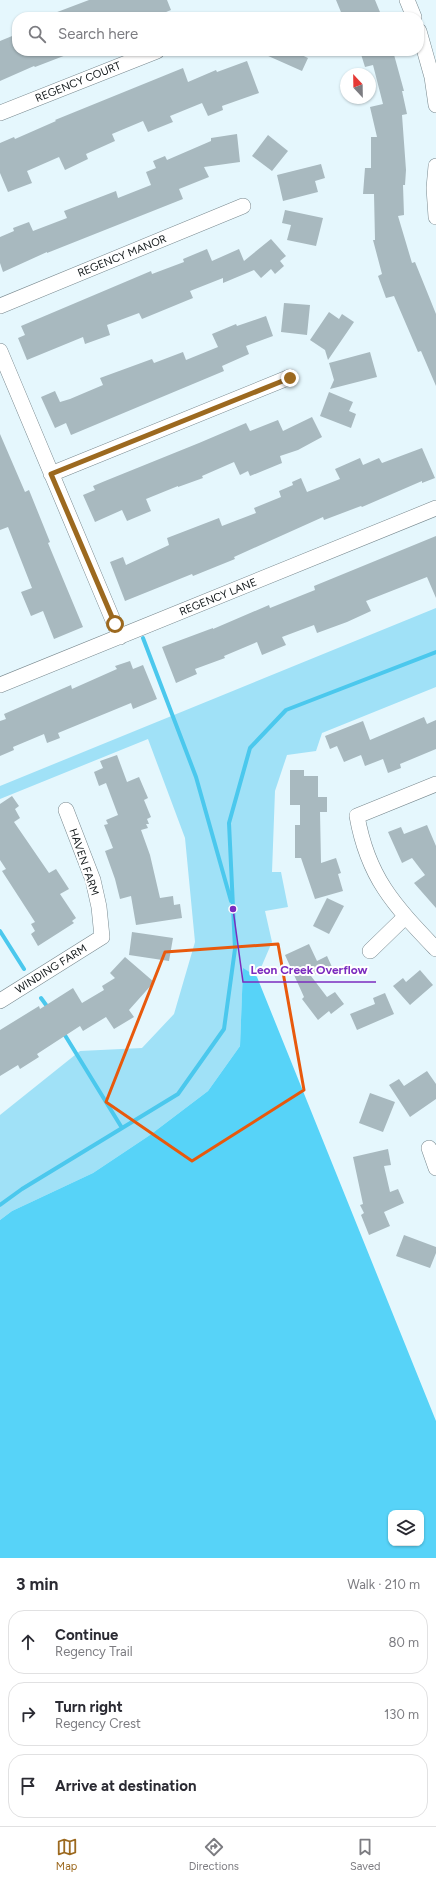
<!DOCTYPE html>
<html lang="en">
<head>
<meta charset="utf-8">
<style>
	body { margin:0; font-family:Figtree,sans-serif; background:#f7f7f7; color:#2b2b33 }
	.controls { position:absolute; right:12px; bottom:12px; display:grid; overflow:hidden; border-radius:8px; box-shadow:0 1px 3px #0004 }
	.controls button { width:36px; height:36px; display:grid; place-items:center; padding:0; border:0; border-bottom:1px solid #e1e1e2; background:#fff; color:#2b2b33; font:20px sans-serif }
	.compass { position:absolute; left:340px; top:68px; width:36px; height:36px; border-radius:50%; background:#fff; box-shadow:0 1px 3px #0004; rotate:338deg }
	.stop { position:absolute; width:12px; height:12px; margin:-9px; border:3px solid #9c691f; border-radius:50%; background:#fff }
	.stop.end { background:#9c691f; border-color:#fff; box-shadow:0 1px 4px #0008 }
	.list { margin:0; padding:0; list-style:none }
	h2 { display:flex; justify-content:space-between; align-items:center; height:52px; margin:0; padding:0 16px; font-size:17px }
	h2 small { font-size:13px; font-weight:400; color:#7c7c81 }
	.list li { display:grid; grid-template-columns:26px 1fr auto; gap:12px; align-items:center; box-sizing:border-box; height:64px; margin:0 8px 8px; padding:0 8px; border:1px solid #e1e1e2; border-radius:16px }
	.list b { display:block; font-size:15px; white-space:nowrap }
	.list p { margin:0; font-size:13px; white-space:nowrap; color:#7c7c81 }
	.list em { font-size:13px; font-style:normal; color:#7c7c81 }
	.icon { flex:none; width:22px; height:22px; fill:none; stroke:currentColor; stroke-width:2; stroke-linecap:round; stroke-linejoin:round }
	.map { position:relative; flex:none; width:436px; height:1558px; overflow:hidden }
	.search { position:absolute; background:#fff; box-shadow:0 1px 3px #0004; left:12px; right:12px; top:12px; height:44px; display:flex; align-items:center; gap:10px; box-sizing:border-box; padding:0 14px; border-radius:16px; color:#7c7c81; font-size:15px }
	.sheet { height:268px; background:#fff }
	nav { display:flex; justify-content:space-around; align-items:center; box-sizing:border-box; height:56px; border-top:1px solid #e1e1e2; background:#fff; font-size:11px; color:#7c7c81 }
	nav a { display:grid; justify-items:center; gap:2px }
	nav .on { color:#9c691f }
	.map>svg:first-child { display:block }
	.green { fill:#a0e1f7 }
	.forest { fill:#57d3f8; fill-rule:evenodd }
	.lines { fill:none; stroke-linecap:round; stroke-linejoin:round }
	.stream { stroke:#4bc8ed; stroke-width:4 }
	.building { fill:#a8b9bf }
	.minor-casing { stroke:#79898f; stroke-width:16 }
	.minor { stroke:#fff; stroke-width:15 }
	.route { stroke:#9c691f; stroke-width:5 }
	.marked { fill:none; stroke:#e8590c; stroke-width:3; stroke-linejoin:round }
	.labels { text-anchor:middle; dominant-baseline:central; stroke-width:4; stroke-linejoin:round; paint-order:stroke }
	.street-label { font-size:11px; fill:#111719; stroke:#fff }
	.leader { fill:none; stroke:#7b2cbf; stroke-width:1.5 }
	.callout-dot { fill:#7b2cbf; stroke:#fff; stroke-width:1.5 }
	.callout-label { font-size:12px; text-anchor:middle; font-weight:bold; fill:#7b2cbf; stroke:#fff; stroke-width:4; stroke-linejoin:round; paint-order:stroke }
</style>
</head>
<body>
<div class="map">
<svg width="436" height="1558" viewBox="0 0 436 1558">
	<rect width="100%" height="100%" fill="#e5f7fd"/>
	<path class="green" d="M436,608V687L322,733L316,751L287,755L275,791L272,872H281L288,907L265,911L272,942L257,977L243,969L240,1046L208,1091L150,1135L93,1173L12,1211L0,1220V1115L80,1051L142,1048L174,1014L195,942L185,838L148,739L0,799V786Z"/>
	<path class="forest" d="M243,968L257,977L436,1421V1558H0V1220L12,1211L93,1173L150,1135L208,1091L240,1046ZM391,1513H421V1543H391Z"/>
	<g class="lines">
		<path class="stream" d="M143,638L196,777L231,901
			M0,931L24,969
			M41,998L49,1009
			M63,1032L122,1128
			M0,1205L22,1189L178,1094L224,1029L235,949L229,823L250,748L286,710L436,652"/>
	</g>
	<path class="building" d="M89,0H167L171,10L154,17H44Z
		M336,0H375L382,17H343Z
		M17,34V51L74,52L35,67L34,66L0,81V41Z
		M257,51H293L308,58L302,71Z
		M360,51H393L404,91H402L407,114L402,115L406,170L405,185H403L404,215L398,216L412,263L415,262L436,314V386L421,351L418,352L394,296L386,298L378,276L382,274L373,240H375L374,194H363L365,168H371V137H377L370,107L383,104L373,65L365,67Z
		M247,61L259,93L222,106L223,110L208,116L202,103L170,116L173,122L148,132L143,121L112,134L115,141L86,154L88,159L65,170L59,157L27,171L32,183L8,192L0,173V143L14,137L15,139L56,121L55,120L183,68L188,82L216,70L217,72Z
		M237,134L240,162L204,167L209,177L179,189L183,199L47,253V252L3,272L0,263V237L14,231L13,228L29,222L33,231L67,218L64,211L116,191L118,198L151,185L146,172L156,168L153,161L165,156L167,160L211,141V138Z
		M268,135L288,151L272,171L252,156Z
		M321,164L325,178L315,181L318,192L283,201L277,175Z
		M285,210L323,218L316,246L287,240L291,225L282,223Z
		M271,239L286,256L280,261L284,266L275,274L271,269L261,278L254,270L223,283V278L190,291L193,298L142,319L139,313L107,325L110,335L85,344L83,337L27,360L18,338L25,335L21,326L151,271L152,274L184,262L183,259L207,249L212,261L239,249L244,261Z
		M284,303L310,305L307,335L281,332Z
		M329,312L339,319L342,314L354,322L328,360L325,350L310,340Z
		M266,316L273,336L246,346L249,354L222,366L224,371L71,435L66,423L55,428L41,397L55,391L60,402L70,399L103,385L100,378L152,359L154,363L183,352L186,360L218,347L212,334L236,324L237,326Z
		M370,352L377,377L330,389L334,380L329,363Z
		M329,392L353,402L349,411L356,414L351,428L320,416Z
		M312,417L322,437L298,450L280,456L282,463L250,476L248,471L240,475L234,462L202,476L203,478L178,487V486L146,499L151,511L127,521L122,510L95,522L83,495L95,490L93,486L105,481L199,443L246,423L250,431L278,420L283,431Z
		M0,434L25,492L29,490L50,542L48,543L83,627L54,639L43,611L31,616L21,592L32,588L8,527L0,530Z
		M422,448L435,478L422,483V481L362,507L361,506L324,520L323,517L234,557L235,559L193,576L192,574L125,601L110,562L123,557L126,565L169,545L167,538L219,518L222,526L256,513L254,508L281,497L279,491L293,485L292,482L301,478L307,492L340,479L335,469L360,458L363,465L379,458L382,463Z
		M436,536V598L427,577L366,601L371,611L347,622L317,633L314,625L282,637L286,645L262,655L257,642L224,656L225,658L195,669L197,674L176,683L162,647L213,628V629L269,605L270,608L315,590L314,586Z
		M130,661L133,669L143,665L157,699L133,709L131,703L58,733L60,738L47,743L44,734L13,747L14,750L0,756V721L6,719L4,714L71,685L72,689L117,669L115,666Z
		M424,717L427,724L436,720V749L400,764L401,768L388,773L383,759L365,766L361,755L344,762L337,746L330,749L325,736L363,721L370,740Z
		M117,755L127,782L139,777L148,798L144,800L151,817L147,819L149,824H146L148,828L141,830L150,855L160,898L173,896L174,905L180,904L182,918L136,925L131,896L120,899L115,879L105,851L113,848L104,825L108,824L106,820L118,815L106,783L99,786L94,772L103,768L100,761Z
		M290,770H304V776H318V797H327V812H320L321,863L336,858L341,873L338,874L343,891L315,899L301,858H295V825H300V805H290Z
		M12,796L19,806L15,809L20,818L14,822L49,873L56,869L69,889L60,894L76,918L72,921L74,923L38,946L31,934L35,931L31,924L35,922L2,871L6,869L0,860V804Z
		M427,825L436,846V908L414,883L425,875L412,858L402,863L388,832L401,827L404,834Z
		M327,898L344,906L329,934L313,926Z
		M132,932L173,938L169,961L129,955Z
		M309,944L317,961L327,956L332,967L311,976L327,997L335,992L344,1004L331,1014L329,1011L318,1020L302,999L304,997L285,955Z
		M125,957L154,982L129,1010L134,1017L114,1029L106,1017L83,1031L80,1026L37,1054L39,1057L20,1069L18,1065L0,1076V1030L39,1006L40,1009L73,988L82,1003L104,990L102,986L115,978L110,973Z
		M420,970L433,985L410,1005L393,986L403,978L406,982Z
		M385,993L394,1014L357,1030L350,1014L375,1004L373,998Z
		M427,1071L436,1084V1099L410,1117L389,1085L399,1079L404,1086Z
		M370,1093L395,1102L383,1132L359,1123Z
		M388,1149L391,1165L384,1166L390,1192L398,1189L404,1203L384,1212L390,1226L369,1235L361,1215L364,1213L360,1205L363,1204L353,1157Z
		M404,1235L436,1247V1253L430,1268L396,1256Z"/>
	<g class="lines">
		<g class="minor-casing">
			<path id="minor" d="M407,0L414,17
				M419,31L432,77L436,105
				M0,113L157,51
				M436,166L434,188L436,217
				M0,306L243,206
				M0,351L120,637
				M51,474L290,377
				M0,685L436,508
				M436,784L357,816C368,878 394,905 436,949
				M370,951L405,917
				M0,1001L102,937L99,907L93,880L66,810
				M429,1148L436,1168"/>
		</g>
		<use href="#minor" class="minor"/>
	</g>
	<g class="lines">
		<path class="route" d="M115,624L51,474L290,378"/>
	</g>
	<path class="marked" d="M278,944L304,1090L192,1161L106,1102L165,952Z"/>
	<g class="labels">
		<g class="street-label">
			<text transform="translate(78 82) rotate(-22)">REGENCY COURT</text>
			<text transform="translate(122 256) rotate(-22)">REGENCY MANOR</text>
			<text transform="translate(218 597) rotate(-22)">REGENCY LANE</text>
			<text transform="translate(84 862) rotate(71)">HAVEN FARM</text>
			<text transform="translate(51 969) rotate(-32)">WINDING FARM</text>
		</g>
	</g>
	<path class="leader" d="M233 909L243 982H376"/>
	<circle class="callout-dot" cx="233" cy="909" r="4"/>
	<g class="callout-label">
		<text x="309" y="974">Leon Creek Overflow</text>
	</g>
</svg>
<div class="controls">
<button><svg class="icon" aria-label="layers" viewBox="0 0 24 24"><path d="M12 4l9 5-9 5-9-5zM3 14l9 5 9-5"/></svg></button>
</div>
<svg class="compass" viewBox="-18 -18 36 36"><path d="M0-13l5 13h-10z" fill="#e53935"/><path d="M0 13l5-13h-10z" fill="#7c7c81"/></svg>
<div class="stop" style="left:115px;top:624px"></div>
<div class="stop end" style="left:290px;top:378px"></div>
<div class="search"><svg class="icon" aria-label="search" viewBox="0 0 24 24"><circle cx="10" cy="10" r="6"/><path d="M15 15l6 6"/></svg>Search here</div>
</div>
<section class="sheet">
<h2>3 min<small>Walk · 210 m</small></h2>
<ul class="list">
<li><svg class="icon" aria-label="ahead" viewBox="0 0 24 24"><path d="M12 20V5M6 11l6-6 6 6"/></svg><div><b>Continue</b><p>Regency Trail</p></div><em>80 m</em></li>
<li><svg class="icon" aria-label="right" viewBox="0 0 24 24"><path d="M7 20v-9h11M14 6l5 5-5 5"/></svg><div><b>Turn right</b><p>Regency Crest</p></div><em>130 m</em></li>
<li><svg class="icon" aria-label="arrive" viewBox="0 0 24 24"><path d="M6 21V4h12l-3 4 3 4H6"/></svg><div><b>Arrive at destination</b></div></li>
</ul>
</section>
<nav>
<a class="on"><svg class="icon" aria-label="map" viewBox="0 0 24 24"><path d="M3 6l6-2 6 2 6-2v14l-6 2-6-2-6 2zM9 4v14M15 6v14"/></svg>Map</a>
<a><svg class="icon" aria-label="directions" viewBox="0 0 24 24"><path d="M12 3l9 9-9 9-9-9zM9 14v-3h6M13 9l2 2-2 2"/></svg>Directions</a>
<a><svg class="icon" aria-label="saved" viewBox="0 0 24 24"><path d="M7 4h10v16l-5-4-5 4z"/></svg>Saved</a>
</nav>
</body>
</html>
